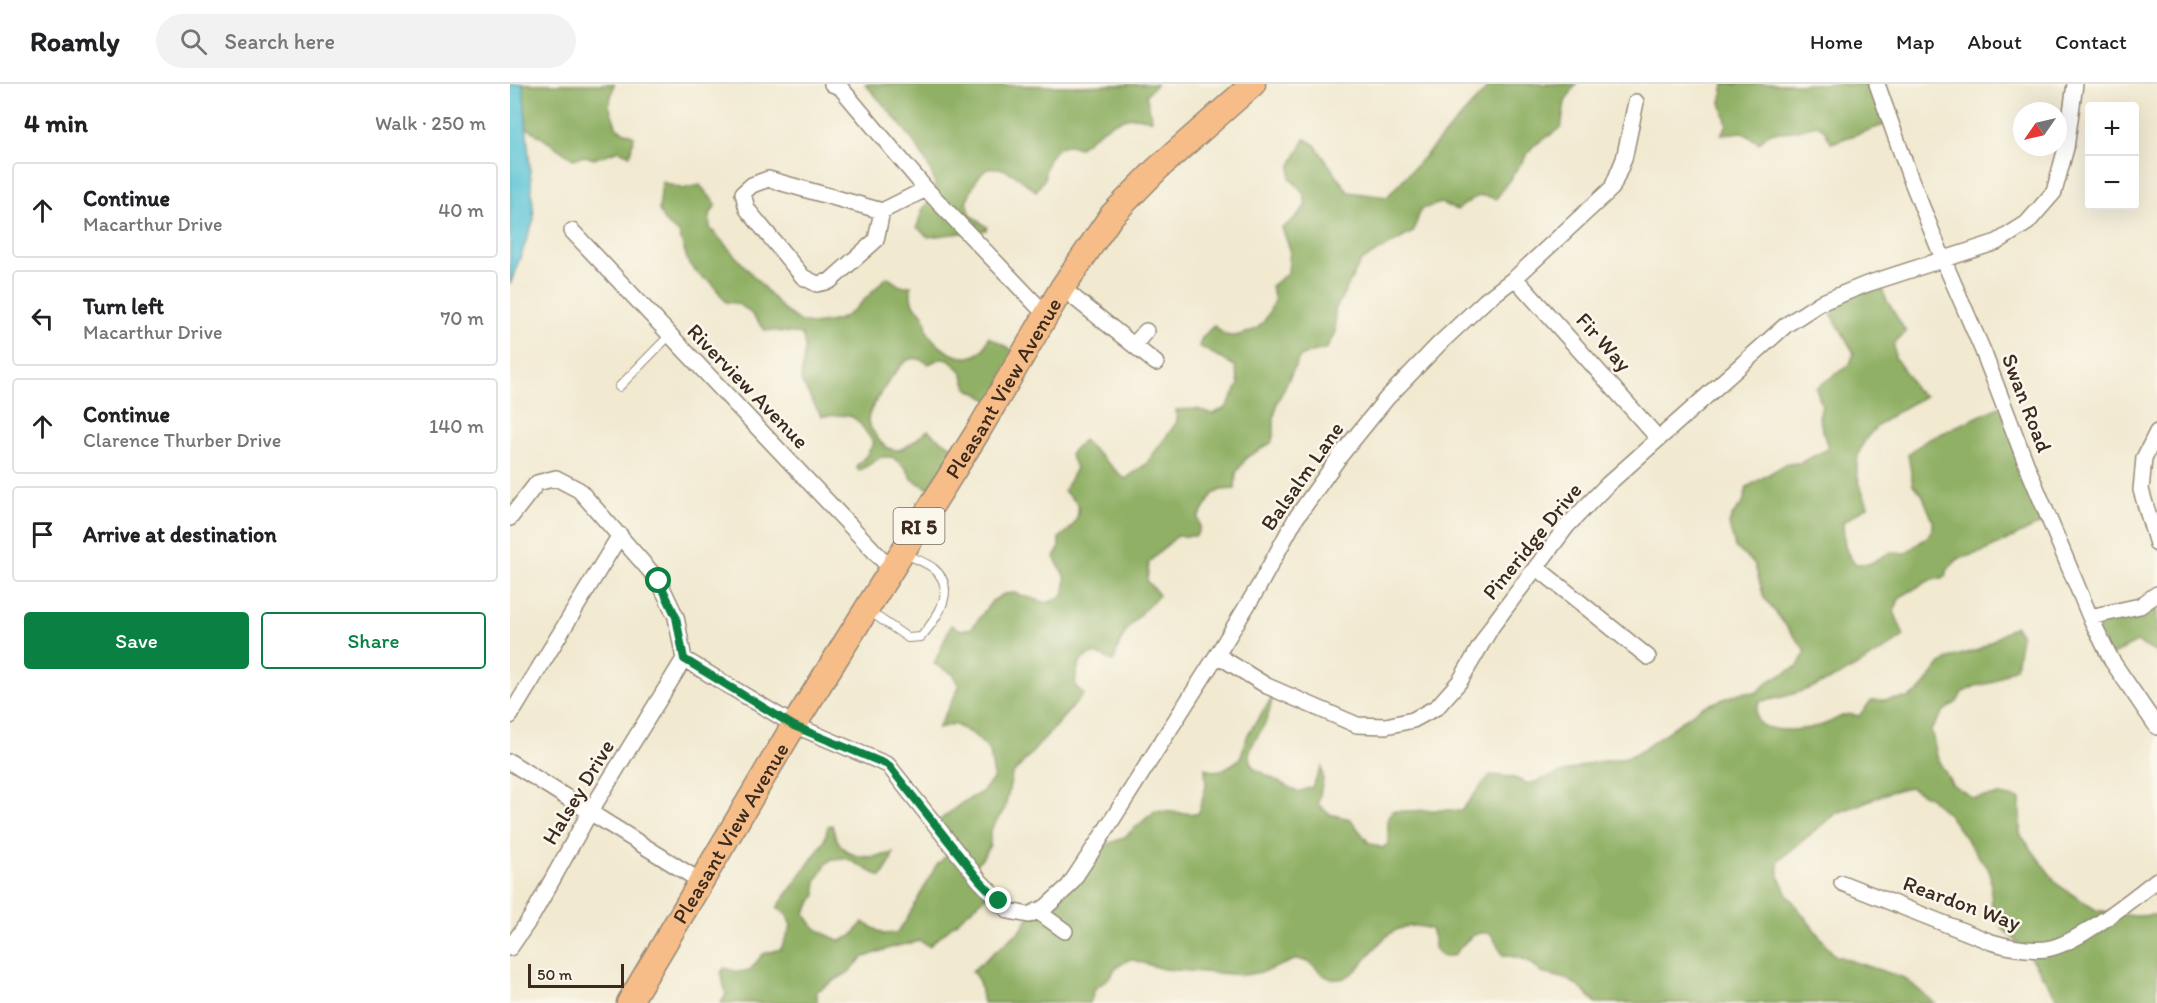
<!DOCTYPE html>
<html lang="en">
<head>
<meta charset="utf-8">
<style>
	body { margin:0; font-family:Itim,sans-serif; background:#f2f2f2; color:#202124 }
	.controls { position:absolute; right:18px; top:18px; display:grid; overflow:hidden; border-radius:6px; box-shadow:0 6px 24px #0002 }
	.controls button { width:54px; height:54px; display:grid; place-items:center; padding:0; border:0; border-bottom:2px solid #e0e0e0; background:#fff; color:#202124; font:30px sans-serif }
	.compass { position:absolute; left:1503px; top:18px; width:54px; height:54px; border-radius:50%; background:#fff; box-shadow:0 6px 24px #0002; rotate:236deg }
	.scale { position:absolute; left:18px; bottom:15px; width:96px; box-sizing:border-box; padding-left:6px; border:3px solid #3b2a1e; border-top:0; font-size:16px; line-height:21px; white-space:nowrap; color:#3b2a1e; -webkit-text-stroke:4px #fbf7ec; paint-order:stroke }
	.stop { position:absolute; width:18px; height:18px; margin:-14px; border:4px solid #0b8043; border-radius:50%; background:#fff }
	.stop.end { background:#0b8043; border-color:#fff; box-shadow:0 2px 6px #0008 }
	.list { margin:0; padding:0; list-style:none }
	h2 { display:flex; justify-content:space-between; align-items:center; height:78px; margin:0; padding:0 24px; font-size:26px }
	h2 small { font-size:20px; font-weight:400; color:#757577 }
	.list li { display:grid; grid-template-columns:39px 1fr auto; gap:18px; align-items:center; box-sizing:border-box; height:96px; margin:0 12px 12px; padding:0 12px; border:2px solid #e0e0e0; border-radius:6px }
	.list b { display:block; font-size:22px; white-space:nowrap }
	.list p { margin:0; font-size:20px; white-space:nowrap; color:#757577 }
	.list em { font-size:20px; font-style:normal; color:#757577 }
	.actions { display:flex; gap:12px; padding:18px 24px }
	.actions a { flex:1; padding:14px 0; border:2px solid #0b8043; border-radius:6px; text-align:center; font-size:21px; color:#0b8043 }
	.actions .main { background:#0b8043; color:#fff }
	.icon { flex:none; width:33px; height:33px; fill:none; stroke:currentColor; stroke-width:2; stroke-linecap:round; stroke-linejoin:round }
	.map { position:relative; flex:none; width:1647px; height:919px; overflow:hidden }
	header { display:flex; align-items:center; gap:36px; box-sizing:border-box; height:84px; padding:0 30px; background:#fff; border-bottom:2px solid #e0e0e0 }
	header strong { font-size:28px }
	nav { display:flex; gap:33px; margin-inline-start:auto; font-size:21px }
	.search { width:420px; height:54px; background:#f2f2f2; display:flex; align-items:center; gap:15px; box-sizing:border-box; padding:0 21px; border-radius:33px; color:#757577; font-size:22px }
	main { display:flex }
	aside { flex:1; background:#fff }
	.map>svg:first-child { display:block }
	.forest { fill:#90b065; stroke:#666d42; stroke-width:1.5 }
	.water { fill:#5bc5d7; stroke:#4b787a; stroke-width:1.5 }
	.lines { fill:none; stroke-linecap:round; stroke-linejoin:round }
	.lane-casing { stroke:#968a77; stroke-width:10 }
	.street-casing { stroke:#968a77; stroke-width:18 }
	.primary-casing { stroke:#968a77; stroke-width:27 }
	.lane { stroke:#fff; stroke-width:8 }
	.street { stroke:#fff; stroke-width:15 }
	.primary { stroke:#f7bd88; stroke-width:24 }
	.route { stroke:#0b8043; stroke-width:8 }
	.labels { text-anchor:middle; dominant-baseline:central; stroke-width:5; stroke-linejoin:round; paint-order:stroke }
	.shield { fill:#fbf7ec; stroke:#75685c; stroke-width:1.5 }
	.shield-label { font-size:21px; font-weight:bold; fill:#3b2a1e }
	.street-label { font-size:22px; fill:#3b2a1e; stroke:#fbf7ec }
</style>
</head>
<body>
<header>
<strong>Roamly</strong>
<div class="search"><svg class="icon" aria-label="search" viewBox="0 0 24 24"><circle cx="10" cy="10" r="6"/><path d="M15 15l6 6"/></svg>Search here</div>
<nav><a>Home</a><a>Map</a><a>About</a><a>Contact</a></nav>
</header>
<main>
<aside>
<h2>4 min<small>Walk · 250 m</small></h2>
<ul class="list">
<li><svg class="icon" aria-label="ahead" viewBox="0 0 24 24"><path d="M12 20V5M6 11l6-6 6 6"/></svg><div><b>Continue</b><p>Macarthur Drive</p></div><em>40 m</em></li>
<li><svg class="icon" aria-label="left" viewBox="0 0 24 24"><path d="M17 20v-9H6M10 6l-5 5 5 5"/></svg><div><b>Turn left</b><p>Macarthur Drive</p></div><em>70 m</em></li>
<li><svg class="icon" aria-label="ahead" viewBox="0 0 24 24"><path d="M12 20V5M6 11l6-6 6 6"/></svg><div><b>Continue</b><p>Clarence Thurber Drive</p></div><em>140 m</em></li>
<li><svg class="icon" aria-label="arrive" viewBox="0 0 24 24"><path d="M6 21V4h12l-3 4 3 4H6"/></svg><div><b>Arrive at destination</b></div></li>
</ul>
<div class="actions"><a class="main">Save</a><a>Share</a></div>
</aside>
<div class="map">
<svg width="1647" height="919" viewBox="0 0 1647 919">
	<rect width="100%" height="100%" fill="#fbf7ec"/>
	<filter id="ink" filterUnits="userSpaceOnUse"><feTurbulence type="fractalNoise" baseFrequency=".0167" numOctaves="2"/><feDisplacementMap in="SourceGraphic" scale="12" xChannelSelector="R" yChannelSelector="G"/><feConvolveMatrix kernelMatrix="1 2 1 2 8 2 1 2 1" color-interpolation-filters="sRGB"/></filter>
	<filter id="wash" filterUnits="userSpaceOnUse"><feTurbulence type="fractalNoise" baseFrequency=".008" numOctaves="4" result="noise"/><feDisplacementMap in="SourceGraphic" scale="24" xChannelSelector="R" yChannelSelector="G"/><feGaussianBlur stdDeviation="1.35" result="paint"/><feColorMatrix in="noise" values="0 0 0 0 0 0 0 0 0 0 0 0 0 0 0 0 0 1.4 0 .05"/><feComposite in="paint" operator="in"/></filter>
	<g filter="url(#wash)">
		<rect width="100%" height="100%" fill="#f1e9d0"/>
		<path class="forest" d="M5,0H104L99,22L107,44L124,52L120,71L109,66L84,75L75,72L63,75L9,38Z
			M355,0L560,2L646,0L636,11L642,36C636,35 629,33 623,33C604,34 583,53 568,64C549,53 533,77 535,94L526,107C513,98 489,73 472,89C465,95 461,109 456,117L461,131L477,143L476,146L418,153L407,143L412,126L426,109C425,74 378,26 355,0Z
			M981,0H1066L1055,18L1051,44L1023,62L986,115C967,107 962,116 947,126L931,119L911,125L903,148L851,177L825,226V248L817,264L798,269L789,274L767,319L764,333V350L761,359L737,373L726,389L725,405L711,406L703,410L688,434L690,443L686,452H667L639,478L637,497L649,511C627,534 612,544 604,577C598,575 591,571 586,570C569,569 564,590 566,603L574,610L502,691L495,724L480,747V761L473,773L460,786L479,810L419,862L410,857L383,863L352,874L339,888L307,907V919H211L216,911L211,889L214,884L229,888L240,886L253,870L271,865L281,842L276,829L267,824L314,758L318,742L322,741C329,775 353,777 383,769L380,779L371,793L336,774L322,775L316,780L306,798V811L295,828C299,844 315,850 330,857L342,852L353,838L373,850L386,849L395,838L426,782L442,766L426,739L452,719L472,708L484,694L480,667L464,651L444,640L428,644L449,603L443,590L424,580L441,541L451,546L462,544L482,517L494,510L504,509L537,519L553,512L556,495L544,473L549,465V454C562,445 570,436 568,420L554,407L566,384L560,370L573,356L615,395L636,380L667,338L666,326L687,325L702,330L716,324L729,300L725,282L689,262L692,254L704,241C708,246 712,250 719,252C729,253 749,246 754,237C759,231 761,223 765,216L761,202L778,189L780,165L772,144C796,128 806,117 780,95L781,81L795,55L805,61L838,108L877,113Z
			M1214,0H1365L1377,40L1321,59L1314,45L1307,41C1299,43 1291,45 1283,47C1266,50 1263,42 1249,59L1232,48L1211,50L1217,41L1211,18Z
			M152,98L173,105L190,101L206,120L199,133L200,144L275,227L291,238L305,241C313,237 323,239 332,234C344,229 366,203 377,193L390,202H401C399,228 410,220 415,235C417,240 415,244 418,249C432,271 469,288 479,253L512,271L484,319L457,304L452,288L439,275H429L419,280C413,276 405,272 398,276C388,281 358,325 358,336C358,342 364,348 366,352C384,380 400,360 418,346L426,353L452,369L429,410L403,396L396,384L382,373H371L349,387L346,382L356,372L364,359C342,329 348,330 311,332L291,297L295,263L292,250L255,246C242,231 236,219 216,218L201,198L191,193L178,178L169,149L158,141L153,135L149,126Z
			M1369,198L1376,215L1396,248L1384,259L1385,274L1398,292L1405,306L1415,312C1386,328 1344,348 1347,387C1348,399 1354,411 1358,422L1333,438C1334,454 1333,469 1346,480H1359L1381,468L1396,469L1418,452L1423,444V437L1412,410L1403,401L1398,370L1417,356L1491,322L1536,437L1475,467L1448,475L1438,485L1435,493L1418,497L1390,513L1384,527L1394,552C1356,580 1298,612 1250,617C1231,654 1289,647 1309,642C1318,640 1326,634 1335,631C1340,630 1345,631 1349,632L1361,617L1398,614L1410,607L1430,581L1439,574L1468,566L1505,542L1511,552L1506,583L1481,599L1465,602L1452,609L1447,618L1434,627L1421,646L1428,676L1442,700L1463,714L1491,711L1510,715V750L1548,801L1586,826L1624,832L1647,831V919H1546L1548,915L1514,864L1493,845L1482,825L1480,788L1438,730L1419,713L1400,703L1380,708L1325,730L1268,777L1269,793L1277,810L1324,871L1394,894L1425,919H1086C1065,897 1061,895 1031,889C1021,874 1009,874 993,871L981,850C963,844 954,860 943,872H932L924,864V854L921,845C867,827 859,894 828,895C814,896 811,887 801,880C797,877 792,876 787,875L756,887L735,891L653,885L620,875L605,884L602,891L585,905L580,919H473L469,897L462,887L512,845L517,835L586,765L613,754L645,727L688,730L696,702L695,684L701,687L713,686L730,675L738,650L763,612C761,621 759,631 755,639C748,654 730,670 745,685L788,708L802,703L812,683L813,695L808,720L819,730L840,735L859,759L872,764L878,760V734L882,727C906,728 928,724 951,727L980,691L1002,693L1019,700L1081,679L1116,674L1131,667L1190,624L1232,608L1246,609L1259,597L1288,582L1296,567L1254,514L1245,481L1225,463L1219,440L1222,432L1233,419L1237,403L1276,380L1290,379L1318,365L1309,333L1312,322L1306,304L1340,280L1344,269L1322,231L1318,218Z
			M1639,517L1647,527V569L1627,558L1598,573L1584,533Z"/>
		<path class="water" d="M0,0H13L24,135L0,201Z"/>
	</g>
	<g filter="url(#ink)">
		<g class="lines">
			<g class="lane-casing">
				<path id="lane" d="M109,303L159,252
					M359,527L398,554L411,553C427,534 449,505 423,484C415,478 403,474 394,469"/>
			</g>
			<g class="street-casing">
				<path id="street" d="M322,0L330,3L416,105L537,232
					M1367,0L1400,93L1433,175L1473,267L1517,382L1580,533L1602,577L1647,643
					M372,127L258,95L242,101L233,109L237,125L293,193L307,200L320,197L366,156L372,127L416,105
					M62,147L382,486
					M1005,194L1148,354
					M552,204L646,279
					M624,261L636,247
					M1647,348L1634,374L1631,406L1647,460
					M0,434L27,399L46,394L69,406L149,497L166,533L174,575L284,641L378,681L470,797L499,827L519,831L536,823L559,802L588,758L707,571L749,502L786,434L830,372L877,314L929,260L975,217L1005,194L1102,104L1114,75L1126,18
					M1026,483L1138,573
					M1580,533L1630,522L1647,510
					M707,571L757,602L847,641L876,642L903,636L927,623L950,597L982,542L1057,442L1098,400L1276,241L1310,219L1357,200L1487,158L1517,139L1544,108L1556,64L1565,0
					M0,632L110,451
					M0,678L190,797
					M1332,799L1481,858C1498,863 1517,867 1536,865C1567,861 1620,816 1647,796
					M527,827L555,847
					M0,864L22,832L80,728L174,575"/>
			</g>
			<g class="primary-casing">
				<g id="primary">
					<path id="s1" d="M119,919L284,641L467,349L552,204L602,131L647,85L743,0"/>
				</g>
			</g>
			<use href="#lane" class="lane"/>
			<use href="#street" class="street"/>
			<use href="#primary" class="primary"/>
		</g>
	</g>
	<g class="lines" filter="url(#ink)">
		<path class="route" d="M149,497L166,533L174,575L284,642L378,681L470,797L489,817"/>
	</g>
	<g class="labels">
		<rect class="shield" x="383.5" y="424" width="51" height="36" rx="4.5"/>
		<g class="shield-label">
			<text x="409" y="442">RI 5</text>
		</g>
		<g class="street-label">
			<text transform="translate(1094 258) rotate(48)">Fir Way</text>
			<text transform="translate(238 302) rotate(46)">Riverview Avenue</text>
			<text stroke="none"><textPath href="#s1" startOffset="720">Pleasant View Avenue</textPath></text>
			<text transform="translate(1517 319) rotate(69)">Swan Road</text>
			<text transform="translate(792 392) rotate(-55)">Balsalm Lane</text>
			<text transform="translate(1022 457) rotate(-51)">Pineridge Drive</text>
			<text transform="translate(68 708) rotate(-59)">Halsey Drive</text>
			<text stroke="none"><textPath href="#s1" startOffset="198">Pleasant View Avenue</textPath></text>
			<text transform="translate(1452 819) rotate(20)">Reardon Way</text>
		</g>
	</g>
</svg>
<div class="controls">
<button>+</button>
<button>−</button>
</div>
<svg class="compass" viewBox="-18 -18 36 36"><path d="M0-13l5 13h-10z" fill="#e53935"/><path d="M0 13l5-13h-10z" fill="#757577"/></svg>
<div class="scale">50 m</div>
<div class="stop" style="left:149px;top:497px"></div>
<div class="stop end" style="left:489px;top:817px"></div>
</div>
</main>
</body>
</html>
